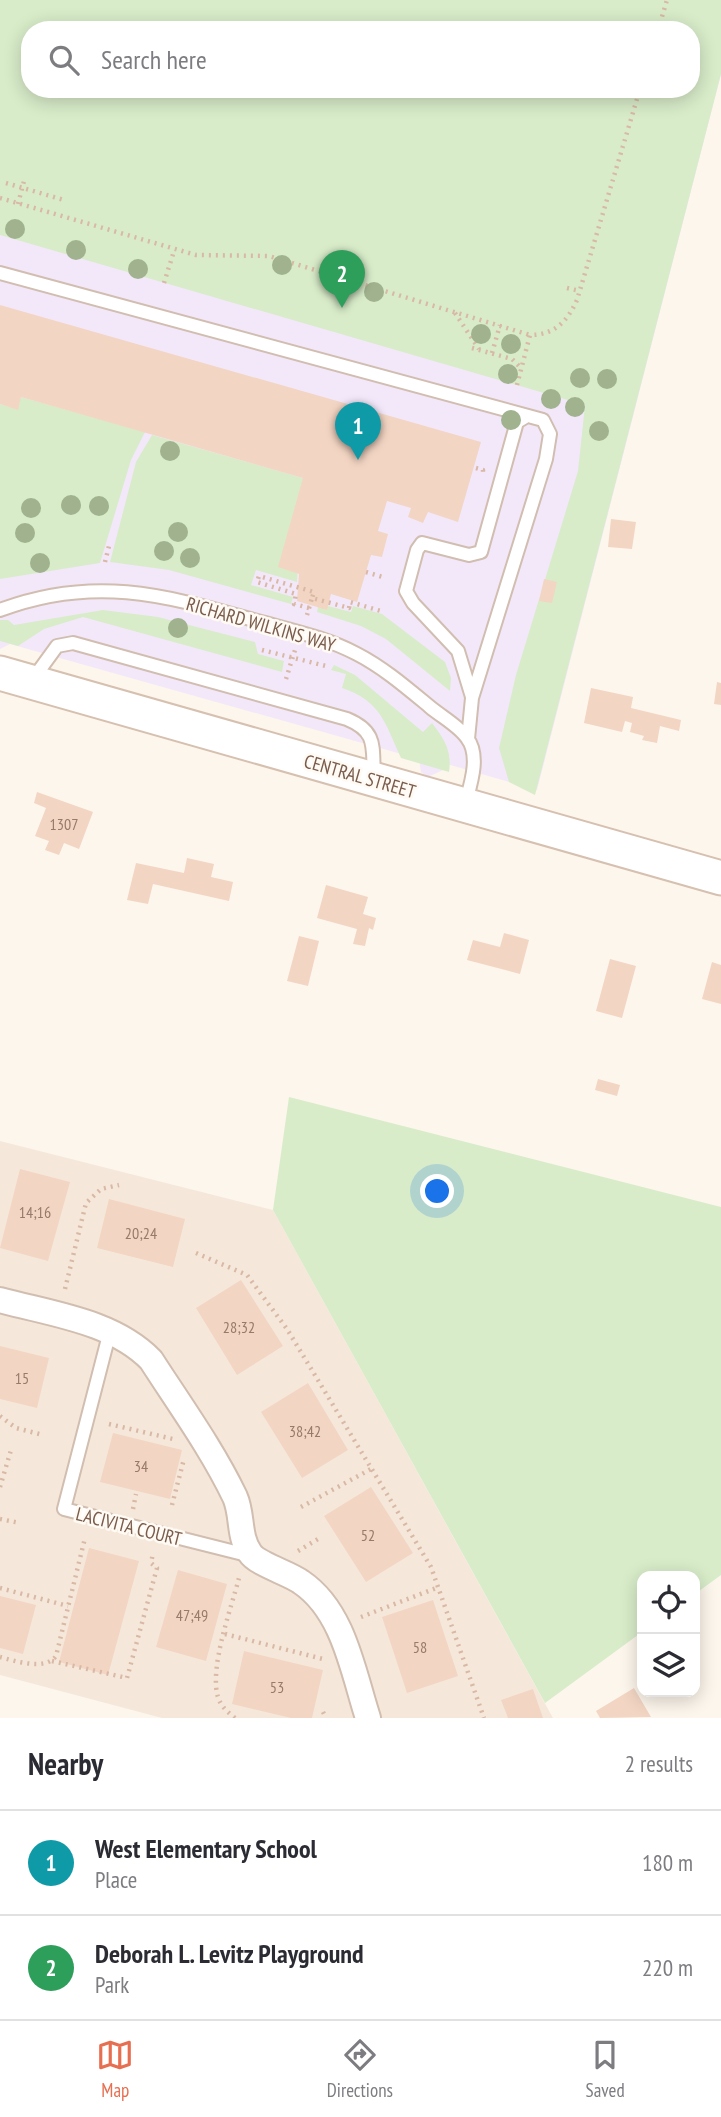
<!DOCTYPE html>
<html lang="en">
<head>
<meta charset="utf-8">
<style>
	body { margin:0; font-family:"PT Sans Narrow",sans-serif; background:#f7f7f7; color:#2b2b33 }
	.controls { position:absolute; right:21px; bottom:21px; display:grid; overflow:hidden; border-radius:14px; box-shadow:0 4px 18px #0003 }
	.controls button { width:63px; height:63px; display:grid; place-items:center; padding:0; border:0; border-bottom:2px solid #e1e1e2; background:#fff; color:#2b2b33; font:35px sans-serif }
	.you { position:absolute; left:438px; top:1192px; width:24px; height:24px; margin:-18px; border:5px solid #fff; border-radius:50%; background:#1a73e8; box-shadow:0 0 0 10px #1a73e833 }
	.badge { display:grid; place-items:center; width:46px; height:46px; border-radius:50%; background:#e76f51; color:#fff; font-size:23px; font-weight:700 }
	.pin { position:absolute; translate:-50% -58px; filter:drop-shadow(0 2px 4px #0008) }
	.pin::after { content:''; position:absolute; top:37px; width:24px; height:21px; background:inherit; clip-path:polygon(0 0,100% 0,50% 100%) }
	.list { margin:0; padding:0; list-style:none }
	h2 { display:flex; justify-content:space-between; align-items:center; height:91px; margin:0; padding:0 28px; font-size:30px }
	h2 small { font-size:23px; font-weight:400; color:#7c7c81 }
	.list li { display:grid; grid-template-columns:46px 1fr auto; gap:21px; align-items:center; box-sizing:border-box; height:105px; padding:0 28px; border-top:2px solid #e1e1e2 }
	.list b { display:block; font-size:26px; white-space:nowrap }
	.list p { margin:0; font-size:23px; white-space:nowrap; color:#7c7c81 }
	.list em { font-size:23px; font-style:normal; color:#7c7c81 }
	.icon { flex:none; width:38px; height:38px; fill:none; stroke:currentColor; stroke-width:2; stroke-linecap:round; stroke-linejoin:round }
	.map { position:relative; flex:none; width:721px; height:1718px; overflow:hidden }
	.search { position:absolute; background:#fff; box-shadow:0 4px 18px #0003; left:21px; right:21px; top:21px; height:77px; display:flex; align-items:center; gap:18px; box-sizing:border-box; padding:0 24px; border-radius:28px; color:#7c7c81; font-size:26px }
	.sheet { height:301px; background:#fff }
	nav { display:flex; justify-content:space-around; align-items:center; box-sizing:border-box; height:98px; border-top:2px solid #e1e1e2; background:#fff; font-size:19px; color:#7c7c81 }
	nav a { display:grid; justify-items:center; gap:4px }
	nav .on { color:#e76f51 }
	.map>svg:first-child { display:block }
	.residential { fill:#f5e8da }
	.education { fill:#f3e8fa; fill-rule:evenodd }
	.green { fill:#d8ecc9; fill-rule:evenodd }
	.building { fill:#f3d5c3 }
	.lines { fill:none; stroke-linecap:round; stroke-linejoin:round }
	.lane-casing { stroke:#d1beb0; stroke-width:16 }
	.street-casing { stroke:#d1beb0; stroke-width:28 }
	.secondary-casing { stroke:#d6c0b0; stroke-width:37 }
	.path { stroke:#d9b8a5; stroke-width:4.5; stroke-dasharray:2 5; stroke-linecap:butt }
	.lane { stroke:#fff; stroke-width:12 }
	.street { stroke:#fff; stroke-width:24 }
	.secondary { stroke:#fff; stroke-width:33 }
	.tree { fill:#a0b28e }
	.labels { text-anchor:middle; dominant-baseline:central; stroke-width:5; stroke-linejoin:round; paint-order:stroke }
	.number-label { font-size:16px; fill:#987a6a }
	.street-label { font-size:19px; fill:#7a5c4d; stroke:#fffaf3 }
</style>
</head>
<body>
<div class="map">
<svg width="721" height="1718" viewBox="0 0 721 1718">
	<rect width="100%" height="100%" fill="#fdf6ec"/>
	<path class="residential" d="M0,1141L273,1210L553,1718H162L0,1675Z"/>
	<path class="education" d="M0,0H721V74L537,790L447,764L443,770L428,777L421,772L419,759L10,644L0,649ZM30,30H691V89H30Z"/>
	<path class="green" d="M0,0H721V74L535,795L509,782L499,748L516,675L578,471L585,405L0,235ZM30,30H691V89H30Z
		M21,397L145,432L131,460L100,563L0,579V404L17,409Z
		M152,435L303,478L297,582L256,570L251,585L293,597L291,604L169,570L110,562L136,462Z
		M328,606L351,612L353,606L382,614L445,662L451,678L450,691L386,639L361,626L317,612L318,607Z
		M103,610L158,617L255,642L258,654L284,661L282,672L83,617L44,629L18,646L0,641V620H8L14,625Z
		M334,665L355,675L423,732L432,723C445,740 452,751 449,772L401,758C385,723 381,701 342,688L346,674L331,670Z
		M289,1097L721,1207V1575L695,1594V1576H642V1632L545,1703L273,1210Z"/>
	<path class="building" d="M0,305L481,442L458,522L428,512L423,523L408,517L411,508L387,501L378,531L388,534L382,557L371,555L357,602L331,594L327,610L297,601L299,574L278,567L303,478L21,397L18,410L0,404Z
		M611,519L636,522L632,549L608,547Z
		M544,579L557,582L552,603L539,601Z
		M717,682L721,683V705L714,704Z
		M591,688L633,697L631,708L681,720L679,731L660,726L657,743L642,740L644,736L630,732L632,723L625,721L622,732L584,723Z
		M37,792L93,812L79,849L64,843L59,855L45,850L49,841L35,836L46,808L34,803Z
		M187,858L214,864L211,877L233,882L229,901L153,884L148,904L127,900L136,863L184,873Z
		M326,885L368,897L363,914L376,918L373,930L369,928L365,946L353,944L357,929L317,918Z
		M504,933L529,940L520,974L467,960L473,940L500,947Z
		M299,936L319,941L308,986L287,981Z
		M610,959L636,966L622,1018L596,1011Z
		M712,962L721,965V1004L702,999Z
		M598,1079L620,1085L617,1096L595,1090Z
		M20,1169L70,1182L48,1261L0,1248Z
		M109,1199L185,1219L173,1267L97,1248Z
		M241,1280L283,1346L237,1375L196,1308Z
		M0,1346L49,1358L37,1408L0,1399Z
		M308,1383L348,1450L302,1478L261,1412Z
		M113,1433L182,1450L170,1499L100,1482Z
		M371,1487L413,1553L366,1582L324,1516Z
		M89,1548L139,1561L108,1675L59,1662Z
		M178,1570L227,1584L206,1661L156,1647Z
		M0,1596L36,1605L23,1654L0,1648Z
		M433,1600L458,1676L407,1693L382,1617Z
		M244,1651L323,1670L312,1718H291L232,1704Z
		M634,1688L651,1717L600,1718L596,1711Z
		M533,1689L543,1718H508L501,1700Z"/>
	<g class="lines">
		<g class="lane-casing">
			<path id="lane" d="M0,273L543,420L550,434L546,459L472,698L468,739
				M0,610C96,574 167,596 261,622C294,631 327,638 357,654C384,668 407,688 430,707C442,717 459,726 467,738C481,756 470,786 465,805
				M33,679L57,646L73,643L347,719C378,732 372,747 374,776
				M472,697L458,651L413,603L406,591L417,550L422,543L469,555L481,552L517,422L527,416
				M110,1331L64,1509L251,1556"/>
		</g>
		<g class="street-casing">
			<path id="street" d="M0,1300C51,1314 113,1321 151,1360C180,1405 212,1449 235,1497C243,1515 238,1536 250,1553C257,1564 289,1573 301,1582C344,1611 353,1672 368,1718"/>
		</g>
		<g class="secondary-casing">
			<path id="secondary" d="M0,673L721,878"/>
		</g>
		<path class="path" d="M658,30L667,0
			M6,183L64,200
			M0,198L196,255L269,256L530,335
			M18,204L24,181
			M164,283L174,251
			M567,288L580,291
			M455,313L479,349
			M472,348L512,359L521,368
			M492,353L500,325
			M517,385L530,335C554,335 567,322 577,300L640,89
			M476,468L483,470V473
			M105,562L109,546
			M366,572L386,578
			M309,608L294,604L296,594L257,582L259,576L314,592L312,598
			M307,615L312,598L349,608L350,602L381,611
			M262,650L326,666
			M286,679L295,650
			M196,1253L247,1275L287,1329L431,1567L484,1718
			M65,1289L86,1203L101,1189L119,1185
			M0,1416L16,1428L43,1435
			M109,1424L173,1439
			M0,1487L11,1450
			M172,1505L184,1459
			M301,1507L371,1469
			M133,1509L136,1494
			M0,1519L20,1523
			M298,1551L318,1539
			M0,1588L68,1606
			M361,1617L439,1587
			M225,1634L323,1659
			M0,1657C15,1661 45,1671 56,1656L85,1538
			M52,1661L127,1678L157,1568L151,1563L153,1553
			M323,1712L326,1718
			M235,1718C228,1712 221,1707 218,1697C209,1668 231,1609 239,1578"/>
		<use href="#lane" class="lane"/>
		<use href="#street" class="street"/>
		<use href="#secondary" class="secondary"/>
	</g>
	<g class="tree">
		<circle cx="15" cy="229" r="10"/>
		<circle cx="76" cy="250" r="10"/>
		<circle cx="282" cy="265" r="10"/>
		<circle cx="138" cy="269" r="10"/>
		<circle cx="374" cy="292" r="10"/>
		<circle cx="481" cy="334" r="10"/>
		<circle cx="511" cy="344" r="10"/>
		<circle cx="508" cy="374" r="10"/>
		<circle cx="580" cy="378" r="10"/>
		<circle cx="607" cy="379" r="10"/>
		<circle cx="551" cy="399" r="10"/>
		<circle cx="575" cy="407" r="10"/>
		<circle cx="511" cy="420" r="10"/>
		<circle cx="599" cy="431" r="10"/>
		<circle cx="170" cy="451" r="10"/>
		<circle cx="71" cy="505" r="10"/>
		<circle cx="99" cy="506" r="10"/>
		<circle cx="31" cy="508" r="10"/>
		<circle cx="178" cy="532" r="10"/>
		<circle cx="25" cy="533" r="10"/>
		<circle cx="164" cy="551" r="10"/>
		<circle cx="190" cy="558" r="10"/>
		<circle cx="40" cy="563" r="10"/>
		<circle cx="178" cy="628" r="10"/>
	</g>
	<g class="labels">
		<g class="number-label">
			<text x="64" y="824">1307</text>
			<text x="35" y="1212">14;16</text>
			<text x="141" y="1233">20;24</text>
			<text x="239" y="1327">28;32</text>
			<text x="22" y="1378">15</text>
			<text x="305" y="1431">38;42</text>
			<text x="141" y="1466">34</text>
			<text x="368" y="1535">52</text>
			<text x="192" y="1615">47;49</text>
			<text x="420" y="1647">58</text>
			<text x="277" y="1687">53</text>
		</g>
		<g class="street-label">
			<text transform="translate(261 624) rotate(16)">RICHARD WILKINS WAY</text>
			<text transform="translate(360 776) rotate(16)">CENTRAL STREET</text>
			<text transform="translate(129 1526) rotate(14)">LACIVITA COURT</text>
		</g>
	</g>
</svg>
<div class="controls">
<button><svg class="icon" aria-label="locate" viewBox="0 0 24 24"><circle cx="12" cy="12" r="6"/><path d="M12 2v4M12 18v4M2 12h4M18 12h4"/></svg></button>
<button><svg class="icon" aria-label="layers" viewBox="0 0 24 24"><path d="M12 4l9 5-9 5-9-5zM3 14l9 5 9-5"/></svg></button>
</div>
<div class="you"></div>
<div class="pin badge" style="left:358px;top:460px;background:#0f9aa8">1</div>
<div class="pin badge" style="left:342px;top:308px;background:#2e9e5b">2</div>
<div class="search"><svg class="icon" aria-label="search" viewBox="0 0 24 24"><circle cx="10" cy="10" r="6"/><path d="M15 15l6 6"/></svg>Search here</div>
</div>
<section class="sheet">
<h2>Nearby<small>2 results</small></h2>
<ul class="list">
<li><span class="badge" style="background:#0f9aa8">1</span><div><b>West Elementary School</b><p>Place</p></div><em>180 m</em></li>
<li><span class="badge" style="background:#2e9e5b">2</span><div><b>Deborah L. Levitz Playground</b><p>Park</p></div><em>220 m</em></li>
</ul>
</section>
<nav>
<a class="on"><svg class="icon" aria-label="map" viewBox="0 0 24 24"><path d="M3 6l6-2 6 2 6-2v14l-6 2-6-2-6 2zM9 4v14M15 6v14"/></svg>Map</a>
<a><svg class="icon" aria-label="directions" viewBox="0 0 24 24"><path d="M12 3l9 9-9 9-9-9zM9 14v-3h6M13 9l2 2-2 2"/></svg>Directions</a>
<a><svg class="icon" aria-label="saved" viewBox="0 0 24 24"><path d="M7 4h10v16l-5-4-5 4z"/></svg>Saved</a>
</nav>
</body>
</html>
